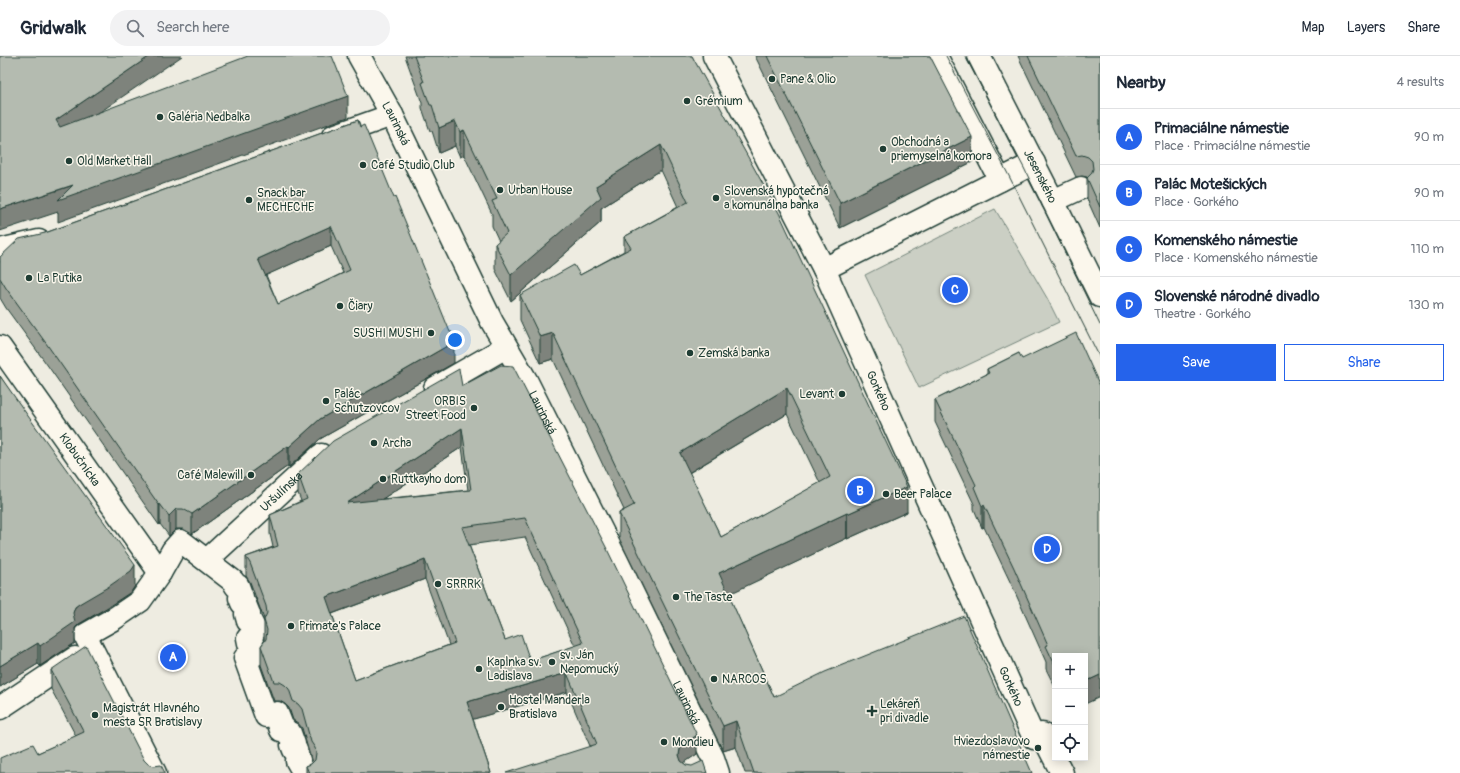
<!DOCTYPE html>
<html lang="en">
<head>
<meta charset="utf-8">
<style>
	body { margin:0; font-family:Pangolin,sans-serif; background:#f2f2f3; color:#1f2937 }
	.controls { position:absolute; right:12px; bottom:12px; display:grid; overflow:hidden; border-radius:0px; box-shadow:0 2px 10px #0003 }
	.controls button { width:36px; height:36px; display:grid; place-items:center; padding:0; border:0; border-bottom:1px solid #e0e1e3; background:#fff; color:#1f2937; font:20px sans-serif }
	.you { position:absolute; left:455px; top:284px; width:14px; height:14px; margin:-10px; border:3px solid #fff; border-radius:50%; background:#1a73e8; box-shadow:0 0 0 6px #1a73e833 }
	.badge { display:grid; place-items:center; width:26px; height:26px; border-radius:50%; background:#2563eb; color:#fff; font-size:13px; font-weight:700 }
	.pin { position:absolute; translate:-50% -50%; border:2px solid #fff; box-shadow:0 1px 4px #0006 }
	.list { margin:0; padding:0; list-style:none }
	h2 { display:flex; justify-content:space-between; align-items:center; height:52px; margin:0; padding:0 16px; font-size:17px }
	h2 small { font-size:13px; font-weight:400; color:#747a83 }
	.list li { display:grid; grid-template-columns:26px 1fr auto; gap:12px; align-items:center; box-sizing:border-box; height:56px; padding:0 16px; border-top:1px solid #e0e1e3 }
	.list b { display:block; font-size:15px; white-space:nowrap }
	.list p { margin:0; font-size:13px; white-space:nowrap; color:#747a83 }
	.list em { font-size:13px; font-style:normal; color:#747a83 }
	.actions { display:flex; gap:8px; padding:12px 16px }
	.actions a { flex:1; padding:9px 0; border:1px solid #2563eb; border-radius:0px; text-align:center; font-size:14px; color:#2563eb }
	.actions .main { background:#2563eb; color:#fff }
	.icon { flex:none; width:22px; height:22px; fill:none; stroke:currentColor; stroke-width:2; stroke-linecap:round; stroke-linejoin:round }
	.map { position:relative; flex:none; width:1100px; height:717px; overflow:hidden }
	header { display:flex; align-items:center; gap:24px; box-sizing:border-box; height:56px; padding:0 20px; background:#fff; border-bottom:1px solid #e0e1e3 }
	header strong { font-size:19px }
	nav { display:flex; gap:22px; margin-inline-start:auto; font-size:14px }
	.search { width:280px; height:36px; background:#f2f2f3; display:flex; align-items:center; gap:10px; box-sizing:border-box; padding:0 14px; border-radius:22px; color:#747a83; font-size:15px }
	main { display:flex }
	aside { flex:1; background:#fff }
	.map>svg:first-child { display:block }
	.green { fill:#cbcfc4; stroke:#75867c }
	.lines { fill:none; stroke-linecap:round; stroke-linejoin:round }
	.minor-casing { stroke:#1f3d34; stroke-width:25 }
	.minor { stroke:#fbf7ec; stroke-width:22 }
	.tram { stroke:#1f3d34; stroke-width:1 }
	.wall { fill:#9ba197; stroke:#1f3d34; fill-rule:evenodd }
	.shaded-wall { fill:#7e837b; stroke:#1f3d34 }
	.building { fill:#b4bbb0; stroke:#1f3d34; fill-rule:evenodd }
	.poi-dot { fill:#1f3d34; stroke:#fbf7ec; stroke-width:1.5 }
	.labels { text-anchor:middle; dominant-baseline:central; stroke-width:3; stroke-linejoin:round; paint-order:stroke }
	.poi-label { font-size:12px; fill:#1f3d34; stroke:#fbf7ec; text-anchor:start }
	.street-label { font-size:12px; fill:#1f3d34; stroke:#fbf7ec }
</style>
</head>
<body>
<header>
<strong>Gridwalk</strong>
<div class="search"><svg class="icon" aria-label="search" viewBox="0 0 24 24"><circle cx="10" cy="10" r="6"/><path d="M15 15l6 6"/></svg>Search here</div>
<nav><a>Map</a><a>Layers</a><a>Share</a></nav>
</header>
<main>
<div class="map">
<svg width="1100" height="717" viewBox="0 0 1100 717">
	<rect width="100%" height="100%" fill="#eeece1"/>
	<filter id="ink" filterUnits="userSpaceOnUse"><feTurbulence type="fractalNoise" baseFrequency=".025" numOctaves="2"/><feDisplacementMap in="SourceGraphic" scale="8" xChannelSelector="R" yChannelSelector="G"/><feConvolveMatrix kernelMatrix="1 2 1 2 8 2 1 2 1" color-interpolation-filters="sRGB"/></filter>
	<g filter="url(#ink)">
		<path class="green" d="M995,153L1047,242L1059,266L919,332L865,219Z"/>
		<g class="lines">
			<g class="minor-casing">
				<g id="minor">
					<path id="s1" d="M359,0L392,59L492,266L526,324L617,505L713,702L718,717"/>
					<path id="s2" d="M714,0L824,213L1034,682"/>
					<path d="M936,0L1000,124"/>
					<path id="s3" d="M979,0L1053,145L1100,240"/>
					<path d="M333,80L392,59"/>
					<path d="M1053,145L1081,132"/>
					<path d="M0,194L39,185"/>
					<path d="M824,213L1034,107"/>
					<path id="s4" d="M0,291L160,517"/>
					<path d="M435,332L506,291"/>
					<path id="s5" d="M207,504L321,399"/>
					<path d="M0,652L75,602"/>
					<path d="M1042,678L1062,717"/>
					<path d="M155,717L85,579L115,562L140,545L160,517L173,494L181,485L233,525L236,530H238L242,541L240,542L242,547L245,548L249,558H246L248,565L250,564L255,574L252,575V580L248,582L249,587H252L255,597L254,599L245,602L266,660L277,657L281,667L279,668L281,674L285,673L288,678L290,677L294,688L292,689L294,694H296L299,704L297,705L304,717"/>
				</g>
			</g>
			<use href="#minor" class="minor"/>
			<path class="tram" d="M946,0L1009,120L1100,302
				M965,0L1024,112L1100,269"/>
		</g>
		<path class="wall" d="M405,0H692L907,456L847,483V482L728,538L774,641L1032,717H745L736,691L723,695L619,482V457L624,454L553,303L540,307L520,264V239L580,219L624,195V181L678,151L661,114L601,152V166L511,245L495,213V188L499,185L492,170V158L464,99L460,101L455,90L439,97L432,75H430L422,52V47ZM787,358L820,427L721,481L689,417Z
			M755,0H930L972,106L840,172Z
			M1018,0H1100V172L1087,143V121L1082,120L1076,121Z
			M358,64L454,307L320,383L289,411L288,410L192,478L183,473H176L169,480L160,468L159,469L48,310L6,252L0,242V201L45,177ZM331,190L343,217L278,248L266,219Z
			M1019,297L1055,600V631L1046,613V606L1014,534L984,471L982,472L974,453V448L935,366V344L987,318V313Z
			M0,320L135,530L131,536L108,551L79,568L75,572V587L40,610L38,608L0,631Z
			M462,330L697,698L683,707L686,709L590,690L567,636L473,663L491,717H306V710L311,708L312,707L302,672L298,667L293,664L289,652L285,648L280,645H274L261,609V590L264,585V563L250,526L246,520V501L273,491L270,478V459L301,445L298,437V418ZM462,391L468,434L382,443ZM525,481L575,590L530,605L505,584L469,489ZM425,523L449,589L355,624L332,558Z
			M51,614L148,708L165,717L38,697L76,680L51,633Z"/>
		<path class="shaded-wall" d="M150,0H182L56,86V64Z
			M348,40V61L58,166V156L0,175V153Z
			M455,65V90L439,97V72Z
			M464,74V99L460,101V76Z
			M972,81V106L840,172V147Z
			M661,89V114L601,152V166L511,245V219L596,130Z
			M331,170V190L258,223V203Z
			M553,277V303L540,307V281Z
			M454,286V307L320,383L289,411V391L320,363Z
			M787,332V358L680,422V397Z
			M462,372V391L347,466V447Z
			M288,390V410L192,478V458Z
			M907,431V456L847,483V458Z
			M160,448V468L159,469V449Z
			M984,449V471L982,472V450Z
			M176,453V473L169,480V460Z
			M847,457V482L719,543V517Z
			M425,504V523L326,560V541Z
			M135,509V530L131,536L108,551L79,568L75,572V587L40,610V590L73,557L75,551L79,548Z
			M38,587V608L0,631V610Z
			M567,617V636L467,665V646Z
			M1100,619V641L1085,648V626Z
			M736,665V691L723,695V670Z
			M697,679V698L684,707L680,712L679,699L680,693L684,688Z"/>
		<path class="building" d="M0,0H150L56,64L60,71L248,0H332L348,40L58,144L73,129L0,153Z
			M414,0H692L779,157L907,431L847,458V457L719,517L774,641L825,616L964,560L1032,717H754L736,665L723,670L619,457L634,449L553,277L540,281L520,239L574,209L580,219L631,192L624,181L688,146L661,89L596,130L601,141L511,219L495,188L507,177L492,145L497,143L464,74L460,76L455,65L439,72L432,49H430L422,27L424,26ZM787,332L830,421L721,481L680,397Z
			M767,0H930L972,81L840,147Z
			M1028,0H1100V151L1087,122L1091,118L1093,113L1092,105L1088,101L1082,99L1076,100Z
			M358,64L360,71L364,69L394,142L395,141L405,165L450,276H452L454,286L320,363L289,391L288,390L192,458L183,453H176L169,460L160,448L159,449L48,290L6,232L0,222V201L19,183L45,177ZM331,170L350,214L278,248L258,203Z
			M1076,277L1100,330V619L1085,626V600H1055V609L1046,590L1048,589L1014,512L984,449L982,450L974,431L976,429L935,344L989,317L987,313L1019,297L1022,303Z
			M501,309L513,310L606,491L697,679L684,688L680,693L679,699L681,705L686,709L692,710L703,705L707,717H506L597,688L567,617L467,646L491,717H309L306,710L311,708L315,704L316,697L315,692L311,686L302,653L298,648L293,645L289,633L285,629L280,626H274L261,590L266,583L267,574L264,564L267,557L266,550L250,507L246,501L278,490L270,459L307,443L298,418L333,385L459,313L462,330ZM462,372L471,434L347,447ZM525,462L583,587L530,605L521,578L505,584L462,471ZM425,504L455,587L355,624L326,541Z
			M0,320L28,360L135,509L131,515L108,531L79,548L75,551L73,557L75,566L40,590L38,587L0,610Z
			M86,590L144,704L148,708L154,710L161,709L165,717H0V702L33,688L38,697L84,676L51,614Z"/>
	</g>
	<g class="poi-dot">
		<circle cx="772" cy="23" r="4"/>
		<circle cx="687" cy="45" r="4"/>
		<circle cx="160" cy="61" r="4"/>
		<circle cx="883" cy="93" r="4"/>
		<circle cx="69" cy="105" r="4"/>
		<circle cx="363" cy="109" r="4"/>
		<circle cx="500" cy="134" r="4"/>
		<circle cx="716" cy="142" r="4"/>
		<circle cx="249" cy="144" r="4"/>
		<circle cx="29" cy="222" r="4"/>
		<circle cx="340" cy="250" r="4"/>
		<circle cx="431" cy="277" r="4"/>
		<circle cx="690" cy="297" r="4"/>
		<circle cx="842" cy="338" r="4"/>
		<circle cx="326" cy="345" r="4"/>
		<circle cx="474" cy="352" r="4"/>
		<circle cx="374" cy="387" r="4"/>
		<circle cx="251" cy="419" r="4"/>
		<circle cx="383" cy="423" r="4"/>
		<circle cx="886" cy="438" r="4"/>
		<circle cx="438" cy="528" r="4"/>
		<circle cx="676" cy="541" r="4"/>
		<circle cx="291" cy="570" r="4"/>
		<circle cx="552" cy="606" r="4"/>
		<circle cx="479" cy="613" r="4"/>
		<circle cx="714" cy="623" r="4"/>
		<circle cx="501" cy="651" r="4"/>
		<path d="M870 649h4v4h4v4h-4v4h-4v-4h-4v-4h4z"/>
		<circle cx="95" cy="659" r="4"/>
		<circle cx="664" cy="686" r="4"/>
		<circle cx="1038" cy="692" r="4"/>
	</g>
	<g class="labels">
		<g class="poi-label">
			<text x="780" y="23">Pane &amp; Olio</text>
			<text x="695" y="45">Grémium</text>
			<text x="168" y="61">Galéria Nedbalka</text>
			<text x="891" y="86">Obchodná a<tspan x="891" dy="14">priemyselná komora</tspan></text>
			<text x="77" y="105">Old Market Hall</text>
			<text x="371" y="109">Café Studio Club</text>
			<text x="508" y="134">Urban House</text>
			<text x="724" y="135">Slovenská hypotečná<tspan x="724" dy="14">a komunálna banka</tspan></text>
			<text x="257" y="137">Snack bar<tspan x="257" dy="14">MECHECHE</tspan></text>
			<text x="37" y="222">La Putika</text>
			<text x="348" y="250">Čiary</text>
			<text x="423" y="277" text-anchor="end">SUSHI MUSHI</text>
			<text x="698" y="297">Zemská banka</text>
			<text x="334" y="338">Palác<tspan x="334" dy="14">Schutzovcov</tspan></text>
			<text x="834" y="338" text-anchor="end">Levant</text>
			<text x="466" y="345" text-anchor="end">ORBIS<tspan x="466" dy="14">Street Food</tspan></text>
			<text x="382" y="387">Archa</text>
			<text x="243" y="419" text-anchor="end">Café Malewill</text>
			<text x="391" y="423">Ruttkayho dom</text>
			<text x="894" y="438">Beer Palace</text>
			<text x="446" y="528">SRRRK</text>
			<text x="684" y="541">The Taste</text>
			<text x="299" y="570">Primate's Palace</text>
			<text x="560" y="599">sv. Ján<tspan x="560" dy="14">Nepomucký</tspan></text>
			<text x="487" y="606">Kaplnka sv.<tspan x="487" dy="14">Ladislava</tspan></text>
			<text x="722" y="623">NARCOS</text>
			<text x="509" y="644">Hostel Manderla<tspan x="509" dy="14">Bratislava</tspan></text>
			<text x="880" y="648">Lekáreň<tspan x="880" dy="14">pri divadle</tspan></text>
			<text x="103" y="652">Magistrát Hlavného<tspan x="103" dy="14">mesta SR Bratislavy</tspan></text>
			<text x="1030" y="685" text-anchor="end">Hviezdoslavovo<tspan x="1030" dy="14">námestie</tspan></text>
			<text x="672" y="686">Mondieu</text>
		</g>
		<g class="street-label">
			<text stroke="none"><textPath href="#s1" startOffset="77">Laurinská</textPath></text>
			<text stroke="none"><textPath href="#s3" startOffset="135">Jesenského</textPath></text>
			<text stroke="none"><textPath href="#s2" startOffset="373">Gorkého</textPath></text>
			<text stroke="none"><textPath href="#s1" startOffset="401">Laurinská</textPath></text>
			<text stroke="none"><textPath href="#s4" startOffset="138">Klobučnícka</textPath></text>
			<text stroke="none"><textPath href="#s5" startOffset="101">Uršulínska</textPath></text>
			<text stroke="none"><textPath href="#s2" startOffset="697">Gorkého</textPath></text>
			<text stroke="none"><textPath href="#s1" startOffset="725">Laurinská</textPath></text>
		</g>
	</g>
</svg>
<div class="controls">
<button>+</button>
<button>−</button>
<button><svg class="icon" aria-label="locate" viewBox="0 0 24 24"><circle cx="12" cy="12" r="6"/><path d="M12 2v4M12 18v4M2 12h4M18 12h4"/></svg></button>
</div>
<div class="you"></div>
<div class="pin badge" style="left:173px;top:601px">A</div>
<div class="pin badge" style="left:860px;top:435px">B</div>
<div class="pin badge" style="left:955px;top:234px">C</div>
<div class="pin badge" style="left:1047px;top:493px">D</div>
</div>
<aside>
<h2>Nearby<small>4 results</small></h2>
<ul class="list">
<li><span class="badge">A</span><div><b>Primaciálne námestie</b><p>Place · Primaciálne námestie</p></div><em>90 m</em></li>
<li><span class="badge">B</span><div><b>Palác Motešických</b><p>Place · Gorkého</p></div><em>90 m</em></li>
<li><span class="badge">C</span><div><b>Komenského námestie</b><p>Place · Komenského námestie</p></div><em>110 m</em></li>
<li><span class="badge">D</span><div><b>Slovenské národné divadlo</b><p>Theatre · Gorkého</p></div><em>130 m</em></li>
</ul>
<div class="actions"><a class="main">Save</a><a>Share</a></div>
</aside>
</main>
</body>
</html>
